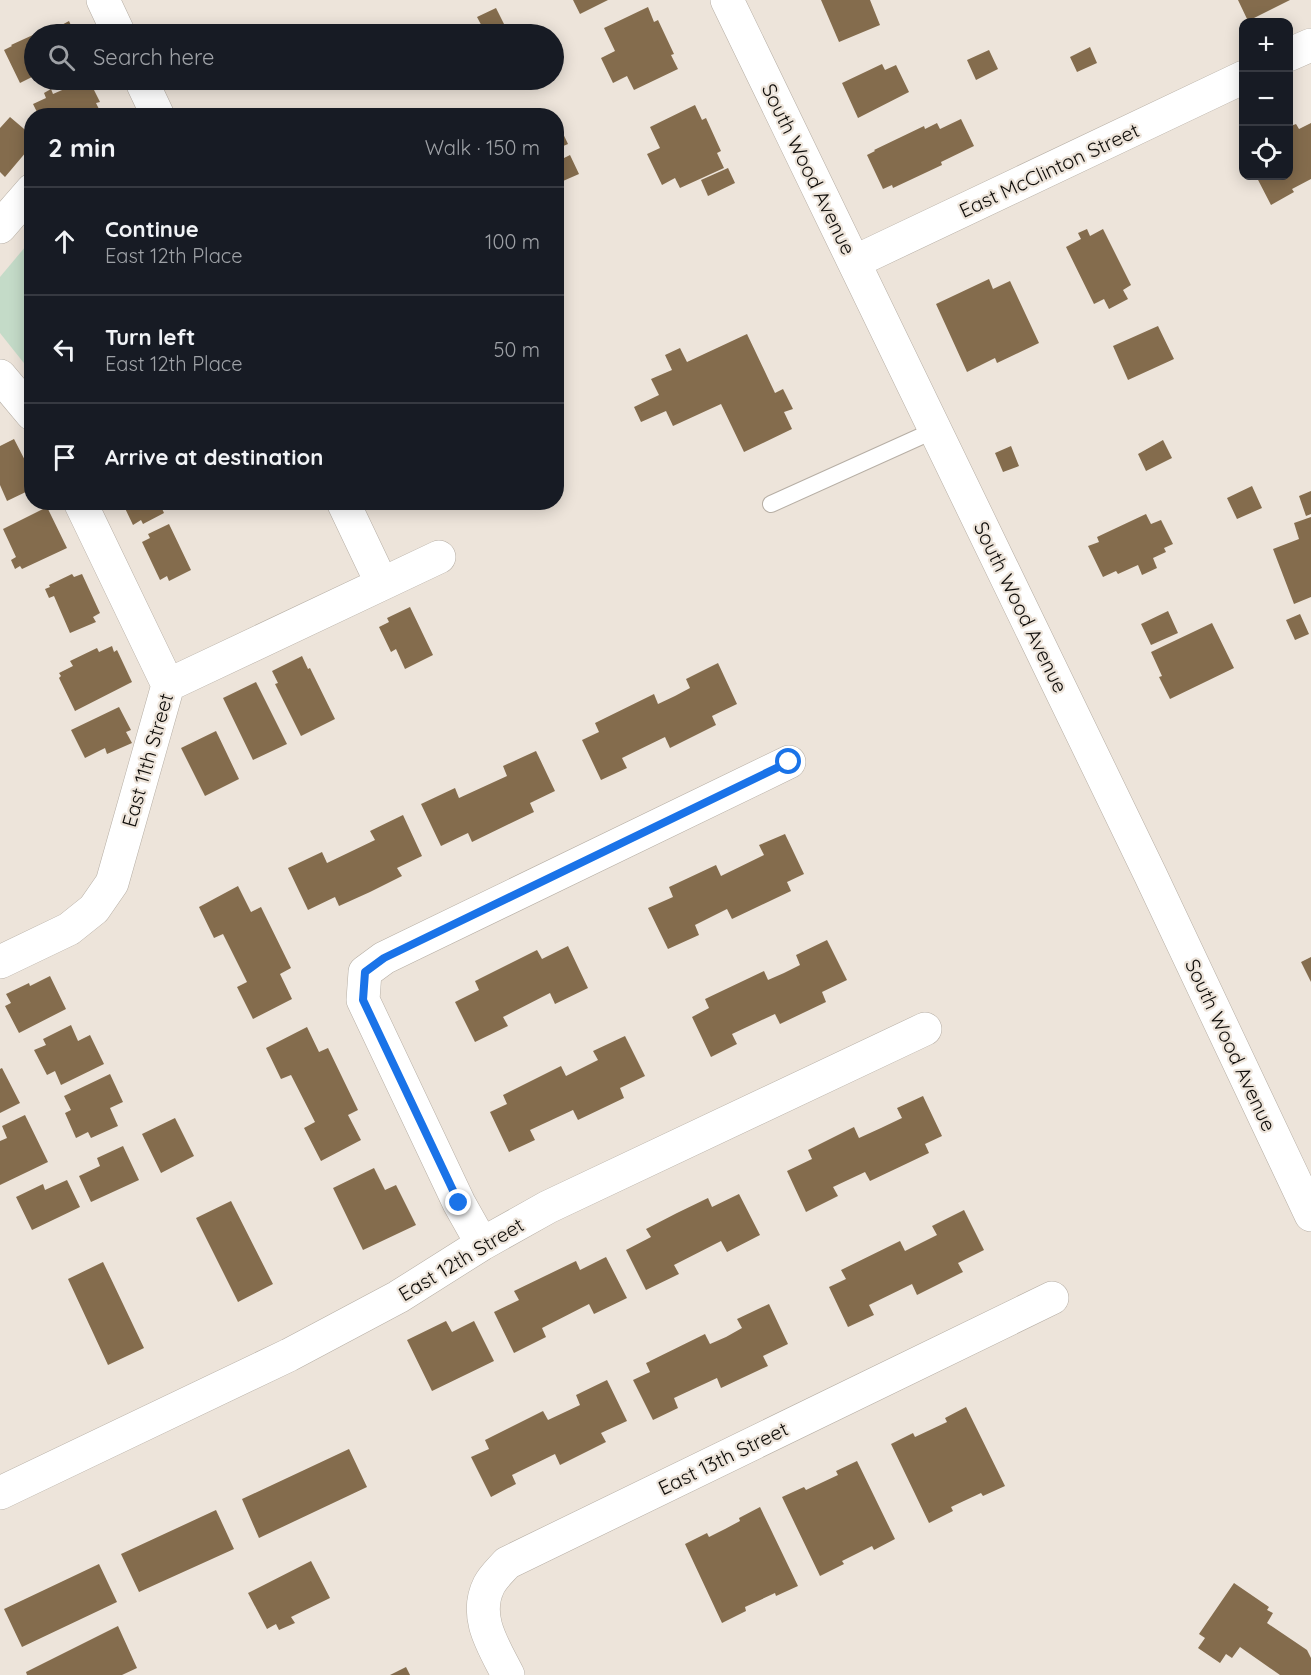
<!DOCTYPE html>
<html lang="en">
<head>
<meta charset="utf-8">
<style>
	body { margin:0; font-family:Quicksand,sans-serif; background:#20242c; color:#f1f3f6 }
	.controls { position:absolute; right:18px; top:18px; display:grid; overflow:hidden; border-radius:12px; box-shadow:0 3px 15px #0003 }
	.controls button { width:54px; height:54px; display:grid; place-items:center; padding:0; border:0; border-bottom:2px solid #363941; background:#171b24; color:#f1f3f6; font:30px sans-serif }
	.stop { position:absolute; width:18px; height:18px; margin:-14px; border:4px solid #1a73e8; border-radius:50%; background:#fff }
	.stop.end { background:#1a73e8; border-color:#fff; box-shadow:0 2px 6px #0008 }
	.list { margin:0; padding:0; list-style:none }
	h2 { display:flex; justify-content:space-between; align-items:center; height:78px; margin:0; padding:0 24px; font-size:26px }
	h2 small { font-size:20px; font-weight:400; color:#9ea1a6 }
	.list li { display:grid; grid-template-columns:39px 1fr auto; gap:18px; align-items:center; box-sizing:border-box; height:108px; padding:0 24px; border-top:2px solid #363941 }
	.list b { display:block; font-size:22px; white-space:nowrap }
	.list p { margin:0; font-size:20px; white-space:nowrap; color:#9ea1a6 }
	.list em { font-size:20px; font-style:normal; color:#9ea1a6 }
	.icon { flex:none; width:33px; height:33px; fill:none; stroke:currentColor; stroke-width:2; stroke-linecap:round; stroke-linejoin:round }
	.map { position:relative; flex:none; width:1311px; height:1675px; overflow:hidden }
	.search { position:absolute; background:#171b24; box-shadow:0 3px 15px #0003; left:24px; top:24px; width:540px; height:66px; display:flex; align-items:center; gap:15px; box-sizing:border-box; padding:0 21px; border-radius:33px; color:#9ea1a6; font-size:22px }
	.panel { position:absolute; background:#171b24; box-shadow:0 3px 15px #0003; left:24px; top:108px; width:540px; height:402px; border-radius:24px }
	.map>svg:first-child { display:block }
	.green { fill:#c4dbc8 }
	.building { fill:#846c4d }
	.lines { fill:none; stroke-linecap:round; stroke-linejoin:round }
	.lane-casing { stroke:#b6aea4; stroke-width:18 }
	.street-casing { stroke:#b6aea4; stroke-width:34 }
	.lane { stroke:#fff; stroke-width:16 }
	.street { stroke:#fff; stroke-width:33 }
	.route { stroke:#1a73e8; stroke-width:8 }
	.labels { text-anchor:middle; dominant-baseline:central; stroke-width:4.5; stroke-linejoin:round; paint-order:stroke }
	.street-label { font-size:20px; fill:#0e0c09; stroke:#ede4da }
</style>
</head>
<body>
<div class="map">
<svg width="1311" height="1675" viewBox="0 0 1311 1675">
	<rect width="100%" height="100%" fill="#ede4da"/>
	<path class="green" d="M31,240V372L0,333V277Z"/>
	<path class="building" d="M573,0H608L580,14Z
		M821,0H870L880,25L839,42Z
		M1238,0H1290L1248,21Z
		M648,7L654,22L658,20L674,54L671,55L678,69L634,90L627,76L613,83L601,58L615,51L604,28Z
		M496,8L509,34H486L477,17Z
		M69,21L75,34H34V76L20,83L4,50L12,46L11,45L57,24L58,27Z
		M1090,47L1097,63L1077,72L1070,57Z
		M989,50L998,69L976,80L967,60Z
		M882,64L885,70L896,65L909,92L858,118L842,83Z
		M85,80H89L100,102L96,103L99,109L84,116H39L33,104L46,98L44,93L51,89L53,94Z
		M695,105L702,120L706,118L721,151L717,153L724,168L680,188L675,178L662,185L647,154L660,148L650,127Z
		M10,117L30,134L26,138L32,142V145L5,177L0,172V128Z
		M556,119L568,144L556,149Z
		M961,119L974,146L941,162L942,165L893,188L892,185L883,189L867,155L875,151L874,150L924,126L925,129L937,123L940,129Z
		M1311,123V179L1292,189L1294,192L1271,205L1256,176H1288V127L1296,124L1299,129Z
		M570,155L579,174L563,181L556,167V162Z
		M728,168L735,183L708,196L701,180Z
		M1087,229L1090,236L1103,229L1131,285L1123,290L1128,299L1109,309L1104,299L1094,304L1066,247L1081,239L1078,233Z
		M989,279L993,289L1010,281L1039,343L997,363L995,358L967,372L936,304Z
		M1158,326L1174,359L1128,380L1113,346Z
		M747,334L775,393L783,389L793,409L784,412L792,429L744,452L721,404L673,426L666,411L641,422L634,407L659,395L651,379L672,370L665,355L680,348L687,362Z
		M14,439L32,474V489L7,501L0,485V446Z
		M1163,440L1172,458L1146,471L1138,454Z
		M1011,446L1019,466L1003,472L995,453Z
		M1252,486L1262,508L1237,519L1227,498Z
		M1311,491V514L1306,516L1299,496Z
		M122,502H159L164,513L143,524L141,520L133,525Z
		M47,507L67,548L22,569L20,566L15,569L11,560L16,557L3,529Z
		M1146,514L1151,524L1161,520L1173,544L1164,548L1166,552L1153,558L1157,568L1142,575L1138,565L1118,574L1116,571L1103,577L1088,546L1099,542L1097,537Z
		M1311,517V597L1294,604L1273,549L1299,539L1294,523Z
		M169,524L191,570L169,581L167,576L160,580L142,542L150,538L148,534Z
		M72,574L74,577L82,574L100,613L93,617L96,622L70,633L54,596L49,598L45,589L50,587L49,585Z
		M410,607L433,655L405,669L396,649L391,652L379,627L389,622L387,618Z
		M1168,611L1178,633L1151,645L1141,624Z
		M1300,614L1309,634L1295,640L1286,620Z
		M1212,623L1234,668L1170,699L1159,677L1162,676L1151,652Z
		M112,646L114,652L117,650L132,682L75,711L59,678L61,676L59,673L73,666L70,661L97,648L99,652Z
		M302,656L308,669L310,668L335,719L301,736L275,684L278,683L272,671Z
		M718,663L737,704L712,716L716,725L670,748L665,737L622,758L627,768L601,780L582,740L599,732L595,723L654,694L658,704L675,696L690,688L686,679Z
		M256,682L287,744L253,760L223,698Z
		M119,707L131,730L126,732L132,743L107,754L105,748L85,758L71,730Z
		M216,731L239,779L205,796L181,748Z
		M536,751L555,791L530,803L534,812L472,842L468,833L441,846L421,804L455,788L459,798L507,776L503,766Z
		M403,815L422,856L397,868L402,876L370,892L339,906L335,897L308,910L288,868L322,852L327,863L375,840L370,831Z
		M785,834L804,874L787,882L791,891L732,919L727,909L695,925L699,935L668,949L648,908L673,897L669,887L716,865L721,876L764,855L759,845Z
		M238,886L251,912L261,907L291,968L280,974L292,999L253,1019L237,987L247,982L223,934L214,938L199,907Z
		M827,940L847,980L822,992L826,1002L780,1024L775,1014L732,1034L737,1044L711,1057L692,1017L709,1008L705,999L764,971L768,980L784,973L800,965L796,955Z
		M568,946L588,988L555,1004L550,993L503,1017L508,1026L475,1042L455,1002L479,990L475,981L537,950L542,959Z
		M1311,957V982L1301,962Z
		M50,976L66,1009L19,1033L5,1006L11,1003L6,994L29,983L30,986Z
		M71,1025L78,1041L90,1035L104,1064L61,1085L55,1071L47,1075L34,1050L46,1045L43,1039Z
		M307,1027L319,1052L328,1048L358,1110L348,1115L361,1140L321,1161L304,1128L315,1122L291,1075L281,1079L266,1048Z
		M625,1036L645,1076L620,1088L624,1098L578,1120L573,1110L530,1130L535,1140L509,1152L490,1112L507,1104L503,1095L561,1066L566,1076L598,1060L593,1051Z
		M2,1068L20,1103L0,1113V1069Z
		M110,1074L123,1102L110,1108L118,1126L91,1138L88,1132L76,1138L65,1113L71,1110L64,1096Z
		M923,1096L942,1136L925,1144L929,1153L870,1181L865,1172L833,1187L838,1196L806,1212L787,1171L812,1159L808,1150L854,1127L859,1138L881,1128L902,1118L897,1108Z
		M25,1115L48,1162L0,1185V1141L7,1138L2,1126Z
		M175,1118L194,1156L161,1173L142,1134Z
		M123,1146L139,1180L91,1202L79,1176L100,1166L97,1158Z
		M374,1168L385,1190L396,1185L416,1225L363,1250L333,1188Z
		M67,1180L80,1207L32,1230L16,1197L43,1184L45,1190Z
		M739,1194L760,1235L727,1252L721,1241L674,1265L679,1274L646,1290L626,1250L651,1237L646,1229L677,1213L708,1198L712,1207Z
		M231,1201L273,1284L238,1302L196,1218Z
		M964,1210L984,1250L958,1263L963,1272L917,1295L912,1284L869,1305L874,1315L848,1327L829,1287L846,1279L841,1270L900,1241L905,1251L937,1235L932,1226Z
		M606,1257L627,1298L594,1314L589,1304L542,1328L546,1337L514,1353L494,1312L519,1300L514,1291L576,1261L580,1270Z
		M103,1262L144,1348L108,1365L68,1279Z
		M769,1304L788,1344L763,1356L768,1366L721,1388L717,1378L674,1398L678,1408L653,1420L633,1380L650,1372L646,1363L705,1334L710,1344L726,1337L742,1328L737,1319Z
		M446,1321L452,1332L474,1321L494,1361L432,1391L407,1340Z
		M607,1380L627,1421L601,1433L606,1442L560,1465L555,1454L512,1475L516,1484L491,1497L471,1457L489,1449L485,1440L543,1411L548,1420L580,1405L576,1395Z
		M966,1407L1005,1486L983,1496L981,1493L951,1507L953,1511L929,1523L891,1444L913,1433L915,1437L947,1422L945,1418Z
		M349,1449L367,1487L259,1538L242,1499Z
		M857,1461L895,1539L874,1550L872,1546L842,1561L844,1564L820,1576L782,1497L804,1487L806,1490L838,1475L836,1471Z
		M760,1507L798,1586L776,1596L775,1593L745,1607L746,1611L722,1623L685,1544L707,1533L709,1537L725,1529L740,1521L739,1518Z
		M216,1510L234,1549L139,1592L121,1554Z
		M311,1561L330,1598L291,1617L295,1623L279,1630L276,1624L267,1629L248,1593Z
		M99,1564L117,1602L22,1647L4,1609Z
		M1234,1583L1269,1607L1267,1610L1273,1613L1267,1623L1307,1650L1311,1658V1675H1280L1240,1647L1232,1658L1226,1654L1220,1663L1198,1648L1205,1638L1199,1634Z
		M118,1626L137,1668L122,1675H27L26,1672Z
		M406,1667L410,1675H390Z"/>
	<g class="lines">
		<g class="lane-casing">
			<path id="lane" d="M771,504L935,430"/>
		</g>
		<g class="street-casing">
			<path id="street" d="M103,0L119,34
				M727,0L1150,874L1311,1215
				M1288,55L1311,45
				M141,80L158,116
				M0,227L32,190
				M854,262L1244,77
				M0,376L32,414
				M80,502L168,685
				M343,502L382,584
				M0,962L69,929L94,909L112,883L168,685L439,557
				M482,1244L459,1203L363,1000L365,972L384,958L789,762
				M0,1493L289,1355L398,1297L482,1244L548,1207L925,1029
				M508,1675C494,1647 473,1617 489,1585C493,1577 501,1570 507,1563L1052,1298"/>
		</g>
		<use href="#lane" class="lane"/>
		<use href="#street" class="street"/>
	</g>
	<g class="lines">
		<path class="route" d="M459,1203L363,1000L365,972L384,958L789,762"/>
	</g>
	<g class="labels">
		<g class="street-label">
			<text transform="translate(809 169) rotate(64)">South Wood Avenue</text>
			<text transform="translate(1049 170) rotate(-25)">East McClinton Street</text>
			<text transform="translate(1021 607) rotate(64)">South Wood Avenue</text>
			<text transform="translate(147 760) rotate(-74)">East 11th Street</text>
			<text transform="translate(1231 1045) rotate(65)">South Wood Avenue</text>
			<text transform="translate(461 1259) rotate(-31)">East 12th Street</text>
			<text transform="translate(723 1458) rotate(-26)">East 13th Street</text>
		</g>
	</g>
</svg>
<div class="controls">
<button>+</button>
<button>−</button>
<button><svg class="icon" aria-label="locate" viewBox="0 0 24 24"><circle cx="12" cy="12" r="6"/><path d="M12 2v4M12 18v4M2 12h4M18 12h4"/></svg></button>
</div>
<div class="stop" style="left:789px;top:762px"></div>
<div class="stop end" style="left:459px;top:1203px"></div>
<div class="search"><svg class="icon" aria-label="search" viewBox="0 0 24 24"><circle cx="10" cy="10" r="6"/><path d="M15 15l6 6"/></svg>Search here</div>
<section class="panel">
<h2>2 min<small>Walk · 150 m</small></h2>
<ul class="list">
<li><svg class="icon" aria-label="ahead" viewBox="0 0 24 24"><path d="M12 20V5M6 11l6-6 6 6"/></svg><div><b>Continue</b><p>East 12th Place</p></div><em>100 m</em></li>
<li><svg class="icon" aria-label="left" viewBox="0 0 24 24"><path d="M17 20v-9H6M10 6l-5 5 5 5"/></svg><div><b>Turn left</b><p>East 12th Place</p></div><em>50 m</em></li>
<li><svg class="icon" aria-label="arrive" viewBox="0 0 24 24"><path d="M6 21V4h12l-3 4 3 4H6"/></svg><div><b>Arrive at destination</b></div></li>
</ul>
</section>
</div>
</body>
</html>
